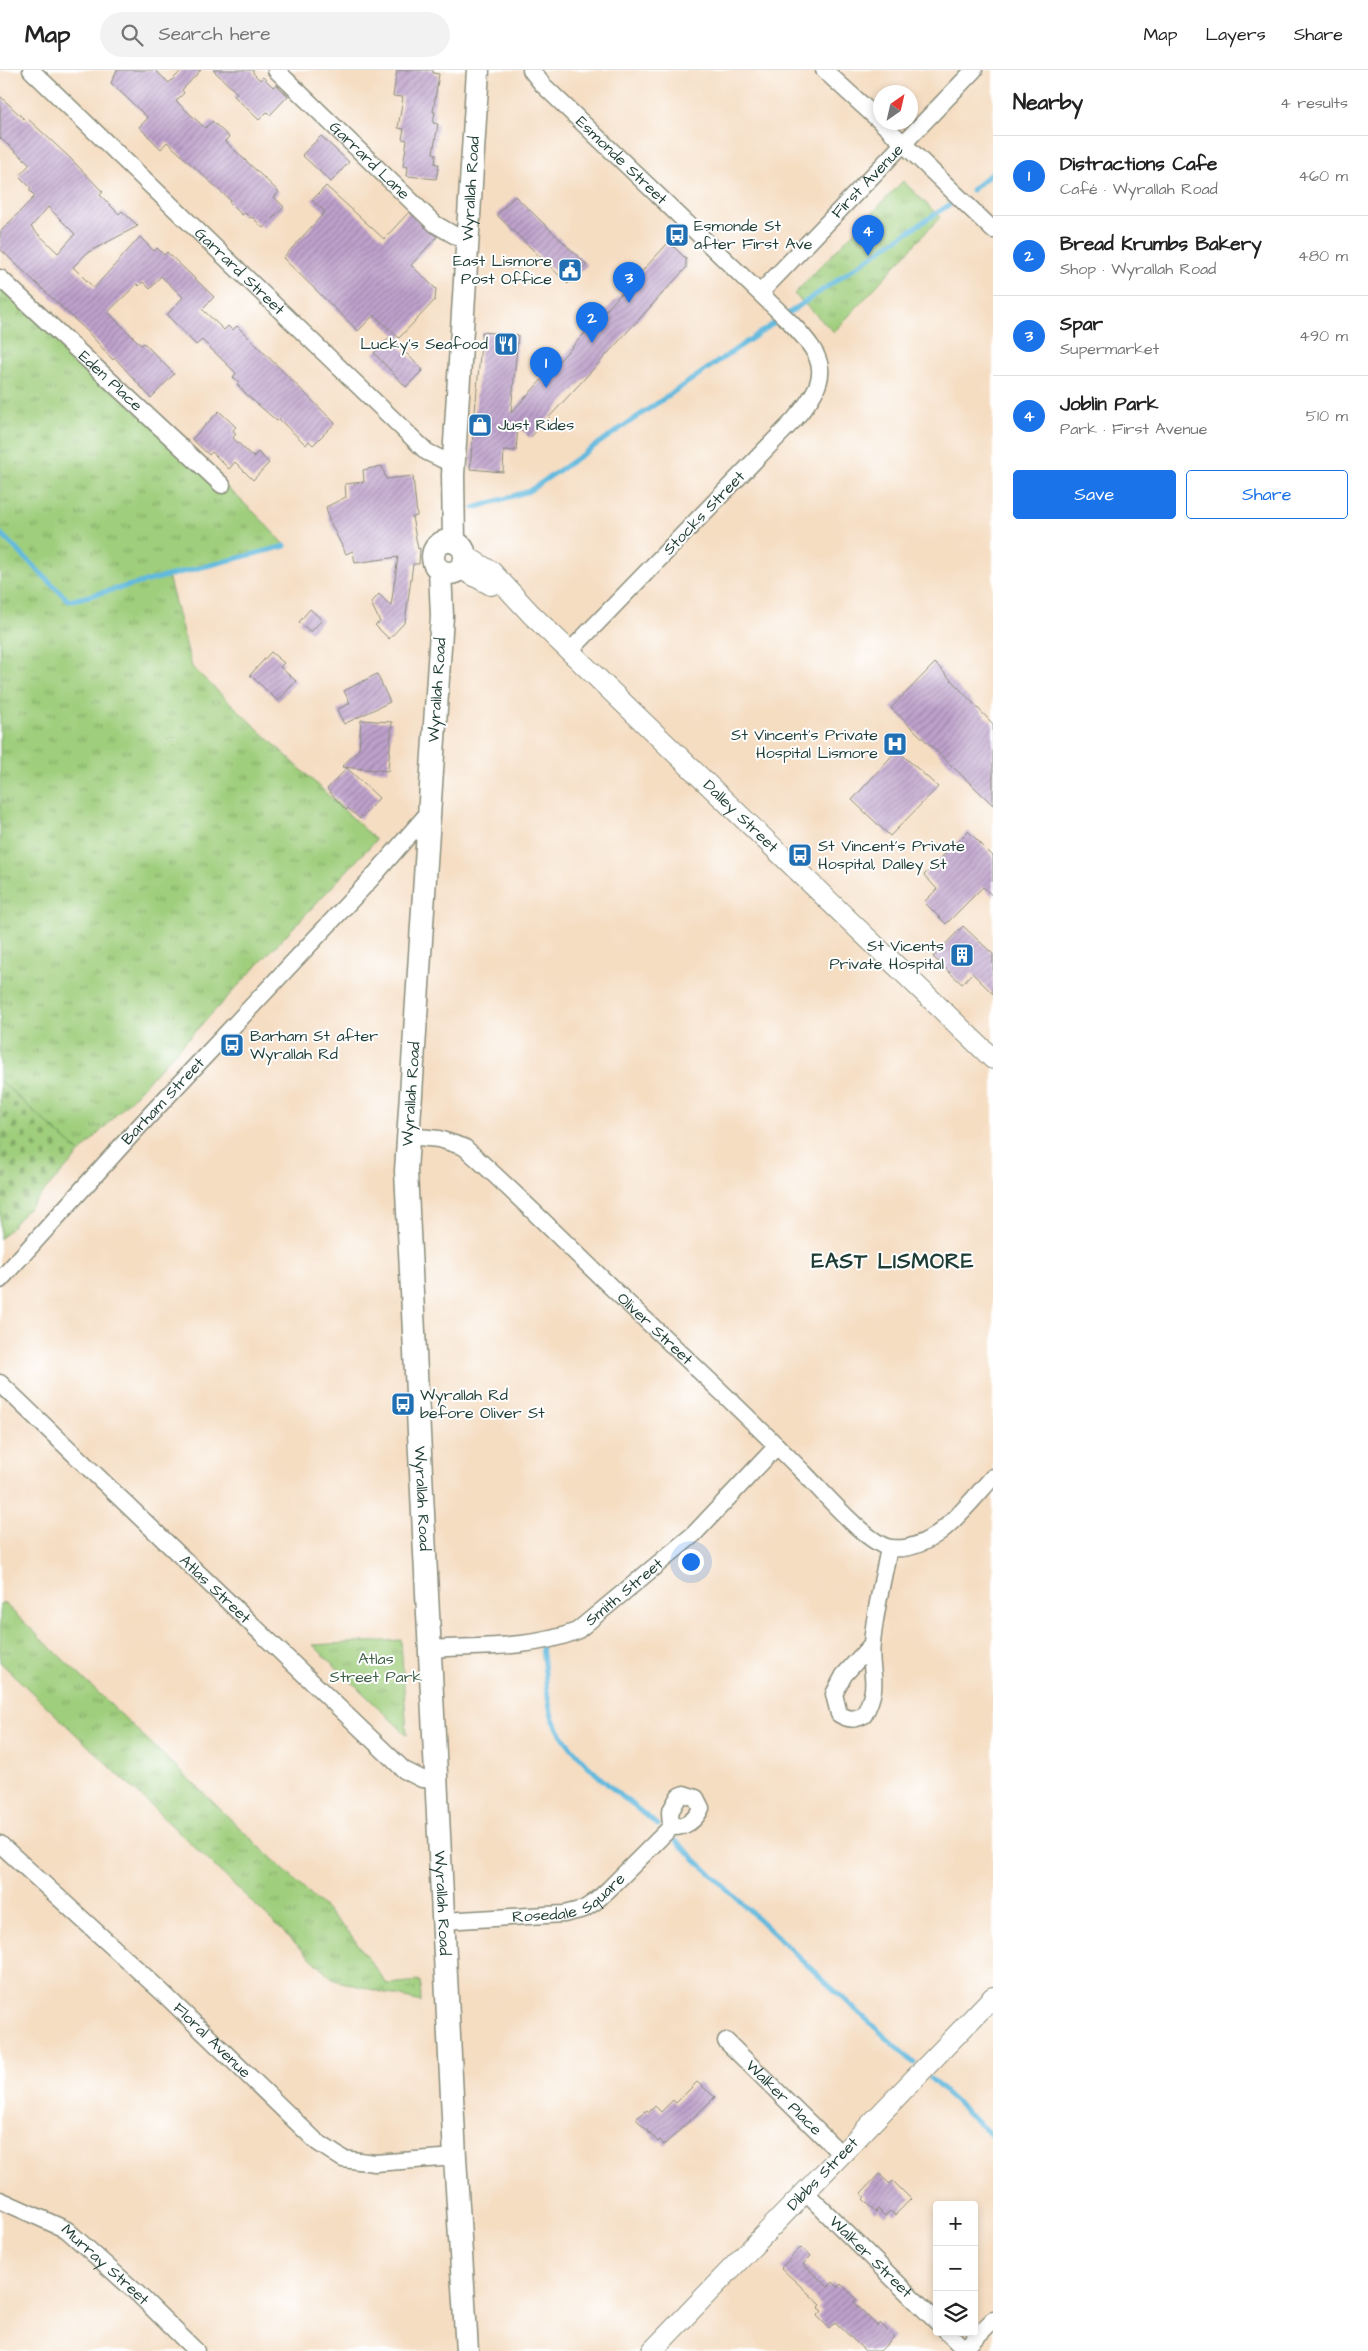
<!DOCTYPE html>
<html lang="en">
<head>
<meta charset="utf-8">
<style>
	body { margin:0; font-family:"Architects Daughter",sans-serif; background:#f2f2f2; color:#222 }
	.controls { position:absolute; right:15px; bottom:15px; display:grid; overflow:hidden; border-radius:5px; box-shadow:0 2px 8px #0003 }
	.controls button { width:45px; height:45px; display:grid; place-items:center; padding:0; border:0; border-bottom:1px solid #e0e0e0; background:#fff; color:#222; font:25px sans-serif }
	.compass { position:absolute; left:873px; top:15px; width:45px; height:45px; border-radius:50%; background:#fff; box-shadow:0 2px 8px #0003; rotate:34deg }
	.you { position:absolute; left:690px; top:1491px; width:18px; height:18px; margin:-12px; border:4px solid #fff; border-radius:50%; background:#1a73e8; box-shadow:0 0 0 8px #1a73e833 }
	.badge { display:grid; place-items:center; width:32px; height:32px; border-radius:50%; background:#1a73e8; color:#fff; font-size:16px; font-weight:700 }
	.pin { position:absolute; translate:-50% -41px; filter:drop-shadow(0 1px 2px #0008) }
	.pin::after { content:''; position:absolute; top:26px; width:18px; height:15px; background:inherit; clip-path:polygon(0 0,100% 0,50% 100%) }
	.list { margin:0; padding:0; list-style:none }
	h2 { display:flex; justify-content:space-between; align-items:center; height:65px; margin:0; padding:0 20px; font-size:21px }
	h2 small { font-size:16px; font-weight:400; color:#767676 }
	.list li { display:grid; grid-template-columns:32px 1fr auto; gap:15px; align-items:center; box-sizing:border-box; height:80px; padding:0 20px; border-top:1px solid #e0e0e0 }
	.list b { display:block; font-size:19px; white-space:nowrap }
	.list p { margin:0; font-size:16px; white-space:nowrap; color:#767676 }
	.list em { font-size:16px; font-style:normal; color:#767676 }
	.actions { display:flex; gap:10px; padding:15px 20px }
	.actions a { flex:1; padding:11px 0; border:1px solid #1a73e8; border-radius:5px; text-align:center; font-size:18px; color:#1a73e8 }
	.actions .main { background:#1a73e8; color:#fff }
	.icon { flex:none; width:28px; height:28px; fill:none; stroke:currentColor; stroke-width:2; stroke-linecap:round; stroke-linejoin:round }
	.map { position:relative; flex:none; width:993px; height:2281px; overflow:hidden }
	header { display:flex; align-items:center; gap:30px; box-sizing:border-box; height:70px; padding:0 25px; background:#fff; border-bottom:1px solid #e0e0e0 }
	header strong { font-size:24px }
	nav { display:flex; gap:28px; margin-inline-start:auto; font-size:18px }
	.search { width:350px; height:45px; background:#f2f2f2; display:flex; align-items:center; gap:12px; box-sizing:border-box; padding:0 18px; border-radius:28px; color:#767676; font-size:19px }
	main { display:flex }
	aside { flex:1; background:#fff }
	.map>svg:first-child { display:block }
	.grass { fill:url(#grass-tufts); stroke:#5f8658 }
	.cemetery { fill:url(#cemetery-stones); stroke:#5f8658 }
	.lines { fill:none; stroke-linecap:round; stroke-linejoin:round }
	.stream { stroke:#61b9de; stroke-width:5 }
	.building { fill:url(#building-hatch); fill-rule:evenodd }
	.minor-casing { stroke:#8a8d7b; stroke-width:19 }
	.tertiary-casing { stroke:#8a8d7b; stroke-width:22 }
	.secondary-casing { stroke:#8a8d7b; stroke-width:25 }
	.minor { stroke:#fff; stroke-width:16 }
	.tertiary { stroke:#fff; stroke-width:20 }
	.secondary { stroke:#fff; stroke-width:22 }
	.labels { text-anchor:middle; dominant-baseline:central; stroke-width:4; stroke-linejoin:round; paint-order:stroke }
	.street-label { font-size:16px; fill:#1f3d34; stroke:#fff }
	.poi-label { font-size:16px; fill:#1f3d34; stroke:#fff; text-anchor:start }
	.park-label { font-size:16px; fill:#3f6146; stroke:#fff }
	.district-label { font-size:21px; font-weight:bold; letter-spacing:1px; fill:#1f3d34; stroke:#fff }
</style>
</head>
<body>
<header>
<strong>Map</strong>
<div class="search"><svg class="icon" aria-label="search" viewBox="0 0 24 24"><circle cx="10" cy="10" r="6"/><path d="M15 15l6 6"/></svg>Search here</div>
<nav><a>Map</a><a>Layers</a><a>Share</a></nav>
</header>
<main>
<div class="map">
<svg width="993" height="2281" viewBox="0 0 993 2281">
	<defs>
		<pattern id="grass-tufts" width="24" height="20" patternUnits="userSpaceOnUse" patternTransform="scale(1.25)"><rect width="24" height="20" fill="#9fce7c"/><path d="M3 7l-1-3M5 7V3M7 7l1-3M15 17l-1-3M17 17v-4M19 17l1-3" fill="none" stroke="#81a866"/></pattern>
		<pattern id="cemetery-stones" width="16" height="16" patternUnits="userSpaceOnUse" patternTransform="scale(1.25)"><rect width="16" height="16" fill="#9fce7c"/><path d="M2 7V4a2 2 0 0 1 4 0v3zM10 15v-3a2 2 0 0 1 4 0v3z" fill="#81a866"/></pattern>
		<pattern id="building-hatch" width="6" height="6" patternUnits="userSpaceOnUse" patternTransform="scale(1.25)"><rect width="6" height="6" fill="#bea1cb"/><path d="M-1 1l2-2M0 6l6-6M5 7l2-2" fill="none" stroke="#9a84a6"/></pattern>
	</defs>
	<rect width="100%" height="100%" fill="#fff"/>
	<filter id="ink" filterUnits="userSpaceOnUse"><feTurbulence type="fractalNoise" baseFrequency=".02" numOctaves="2"/><feDisplacementMap in="SourceGraphic" scale="10" xChannelSelector="R" yChannelSelector="G"/><feConvolveMatrix kernelMatrix="1 2 1 2 8 2 1 2 1" color-interpolation-filters="sRGB"/></filter>
	<filter id="wash" filterUnits="userSpaceOnUse"><feTurbulence type="fractalNoise" baseFrequency=".0096" numOctaves="4" result="noise"/><feDisplacementMap in="SourceGraphic" scale="20" xChannelSelector="R" yChannelSelector="G"/><feGaussianBlur stdDeviation="1.12" result="paint"/><feColorMatrix in="noise" values="0 0 0 0 0 0 0 0 0 0 0 0 0 0 0 0 0 1.4 0 .05"/><feComposite in="paint" operator="in"/></filter>
	<g filter="url(#wash)">
		<rect width="100%" height="100%" fill="#f5ddc2"/>
		<path class="grass" d="M903,111L940,147L834,262L794,224Z
			M0,208L259,447L285,476L168,506L192,597L376,770L80,1083L0,1011Z
			M3,1532L348,1861L387,1914L420,1911L421,1932L334,1910L0,1592V1535Z
			M401,1570L407,1665L313,1575Z"/>
		<path class="cemetery" d="M0,1011L80,1083L0,1169Z"/>
		<g class="lines">
			<path class="stream" d="M972,120L993,102
				M474,438L529,421L888,175L949,135
				M0,463L69,531L285,476
				M542,1578C545,1597 546,1628 552,1646C565,1684 627,1731 658,1755
				M676,1771L821,1908L914,1993
				M930,2008L993,2067"/>
		</g>
		<g id="blocks">
			<path class="building" d="M117,0H155L169,13L182,0H201L182,20L184,23L176,31L205,58L212,51L229,67L225,71L279,122L274,127L284,137L263,158L252,147L250,148L245,143L242,145L229,132L230,130L167,72L161,79L139,57L148,48L111,13Z
				M213,0H253V3L260,10L263,7L273,17L276,14L288,26L270,45L267,42L259,50L234,26L237,23Z
				M397,0H433V3L439,4L433,42H435L433,53L438,54L433,83L436,84L435,94H439L436,109L407,106L408,97L403,96L407,70L402,69L404,59L398,58L403,27L393,26Z
				M0,26L25,50L27,48L69,87L103,122L100,125L119,144L122,141L138,156L87,183L73,197L94,218L140,167L154,181L157,178L164,185L167,182L214,227L202,239L224,260L228,256L232,260L237,256L335,353L313,375L309,371L306,375L284,354L279,349L277,351L248,326L237,314L239,312L233,307L236,303L202,270L196,275L167,245L183,227L161,206L150,219L143,212L139,216L137,214L108,242L141,275L144,273L174,304L151,328L115,288L113,290L87,261L0,179V162L35,126L29,120L31,118L19,106L30,94L0,68ZM48,137L75,164L58,183L31,157Z
				M321,66L349,92L331,112L302,85Z
				M326,116L384,169L409,142L437,167L411,195L436,219L435,230L399,268L374,245L358,261L283,188L325,142L312,130Z
				M515,126L587,195L568,214L497,145Z
				M669,172L686,189V198L530,368L518,356L516,381L504,380L503,402L470,399L482,262L518,265L511,343Z
				M390,267L423,300L406,317L374,283Z
				M219,341L236,357L233,360L236,364L233,368L253,387L258,382L269,393L253,410L235,392L229,399L212,382L209,385L192,369Z
				M382,396L386,409L413,406L417,446L412,447L418,479L420,478L419,494H413L405,552L389,569L375,555L380,552L371,533L379,524L391,536L398,487L355,493L353,481L346,484L329,450L326,437L346,427L345,414L364,412L363,400Z
				M310,539L322,550L311,562L299,552Z
				M271,582L284,593L280,597L296,611L278,631L250,605Z
				M935,593L993,654V735L891,638Z
				M377,604L390,632L344,654L337,640L350,633L344,621Z
				M361,650L392,652L388,701L342,697L359,679Z
				M897,680L938,717L890,766L852,730Z
				M347,698L379,728L360,749L348,738L346,740L327,719Z
				M968,761L993,786V826L983,817L946,854L924,832L937,819L924,805Z
				M963,856L993,884V924L972,903L962,914L933,887Z
				M697,2012L715,2027L664,2075L660,2070L658,2072L636,2049L647,2040L649,2042L655,2036L661,2042L673,2030L676,2033Z
				M879,2104L890,2114L893,2111L911,2129L895,2145L890,2141L885,2146L878,2139L876,2142L863,2129L865,2127L861,2123Z
				M801,2177L811,2186L803,2194L828,2217L833,2212L838,2217L841,2214L857,2229L854,2232L877,2256L880,2253L894,2267L880,2281H865L835,2252L829,2258L817,2246L822,2241L818,2238L821,2235L781,2198Z"/>
		</g>
	</g>
	<g filter="url(#ink)">
		<use href="#blocks" fill-opacity="0" stroke="#8a8d7b" stroke-width="1"/>
		<g class="lines">
			<g class="minor-casing">
				<g id="minor">
					<path id="s1" d="M31,0L427,382L454,395"/>
					<path id="s2" d="M276,0L435,154L468,173"/>
					<path id="s3" d="M531,0L543,15L790,252C828,291 831,307 794,350L570,581"/>
					<path d="M824,0L881,52"/>
					<path d="M881,52L993,160"/>
					<path id="s4" d="M0,208L222,415"/>
					<path id="s5" d="M760,223L974,0"/>
					<path id="s6" d="M408,1066L439,1069L464,1077C515,1122 563,1171 612,1218C677,1280 743,1341 806,1405C823,1422 868,1475 891,1478C934,1483 967,1435 993,1407"/>
					<path id="s7" d="M0,1210L134,1062L370,810L430,741"/>
					<path id="s8" d="M0,1313L404,1700L422,1709L438,1710"/>
					<path d="M871,1575L844,1605L834,1624L839,1644C849,1650 854,1650 864,1645C882,1611 868,1604 872,1573C875,1541 883,1509 889,1478"/>
					<path id="s9" d="M429,1579C478,1576 531,1579 577,1561L694,1464L777,1376"/>
					<path id="s10" d="M0,1774L162,1922L317,2072L343,2089L375,2093L455,2087"/>
					<path id="s11" d="M443,1851L564,1844L584,1839L596,1831L610,1818L671,1757C685,1758 696,1750 701,1738L696,1728L684,1724L679,1726L670,1742L671,1757"/>
					<path id="s12" d="M726,1971L841,2084"/>
					<path id="s13" d="M806,2123L937,2252"/>
					<path id="s14" d="M0,2130L67,2160L138,2224L196,2281"/>
					<path d="M947,2262L966,2281"/>
					<path d="M964,2279L993,2250"/>
				</g>
			</g>
			<g class="tertiary-casing">
				<g id="tertiary">
					<path id="s15" d="M466,486L492,502L531,544L993,989"/>
					<path d="M461,499L491,515"/>
					<path id="s16" d="M652,2281L993,1927"/>
				</g>
			</g>
			<g class="secondary-casing">
				<g id="secondary">
					<circle cx="449" cy="487" r="16"/>
					<path id="s17" d="M454,472L453,405L478,0"/>
					<path id="s18" d="M440,501L442,546L406,1101L455,2087L467,2281"/>
				</g>
			</g>
			<use href="#minor" class="minor"/>
			<use href="#tertiary" class="tertiary"/>
			<use href="#secondary" class="secondary"/>
		</g>
	</g>
	<defs>
		<g id="bus-square" transform="scale(1.25)"><rect x="-9" y="-9" width="18" height="18" rx="4" fill="#1f6fb2" stroke="#fff"/><path d="M-5-6H5V4H4V6H2V4H-2V6H-4V4H-5ZM-3.5-4V0h7V-4ZM-3.5 1.2v1.5H-2V1.2ZM2 1.2v1.5H3.5V1.2Z" fill="#fff"/></g>
		<g id="civic-square" transform="scale(1.25)"><rect x="-9" y="-9" width="18" height="18" rx="4" fill="#1f6fb2" stroke="#fff"/><path d="M-.6-6.5H3V-4.5H.6V-3L4-1V1h2V6H-6V1h2V-1L-.6-3ZM-1.2 2.5V6h2.4V2.5Z" fill="#fff"/></g>
		<g id="restaurant-square" transform="scale(1.25)"><rect x="-9" y="-9" width="18" height="18" rx="4" fill="#1f6fb2" stroke="#fff"/><path d="M-5-6h1v4h1v-4h1v4h1v-4h1v5L-1.5 .5V6h-2V.5L-5-1ZM5-6V6H3V1.5H1.5Q1.5-4 5-6Z" fill="#fff"/></g>
		<g id="shop-square" transform="scale(1.25)"><rect x="-9" y="-9" width="18" height="18" rx="4" fill="#1f6fb2" stroke="#fff"/><path d="M-5-2.5h2.3a2.7 3.5 0 0 1 5.4 0H5L5.5 6h-11ZM-1.5-2.5h3a1.5 2.3 0 0 0-3 0Z" fill="#fff"/></g>
		<g id="hospital-square" transform="scale(1.25)"><rect x="-9" y="-9" width="18" height="18" rx="4" fill="#1f6fb2" stroke="#fff"/><path d="M-5-5h3v3.5h4V-5h3V5h-3V1.5h-4V5h-3Z" fill="#fff"/></g>
		<g id="building-square" transform="scale(1.25)"><rect x="-9" y="-9" width="18" height="18" rx="4" fill="#1f6fb2" stroke="#fff"/><path d="M-4-6H4V6H1V3H-1V6H-4ZM-2.5-4.3h1.7v1.8h-1.7ZM.8-4.3h1.7v1.8H.8ZM-2.5-1h1.7V.8h-1.7ZM.8-1h1.7V.8H.8Z" fill="#fff"/></g>
	</defs>
	<g fill-rule="evenodd">
		<use href="#bus-square" x="677" y="165"/>
		<use href="#civic-square" x="570" y="200"/>
		<use href="#restaurant-square" x="506" y="274"/>
		<use href="#shop-square" x="480" y="355"/>
		<use href="#hospital-square" x="895" y="674"/>
		<use href="#bus-square" x="800" y="785"/>
		<use href="#building-square" x="962" y="885"/>
		<use href="#bus-square" x="232" y="975"/>
		<use href="#bus-square" x="403" y="1334"/>
	</g>
	<g class="labels">
		<g class="street-label">
			<text stroke="none"><textPath href="#s2" startOffset="130">Garrard Lane</textPath></text>
			<text stroke="none"><textPath href="#s3" startOffset="128">Esmonde Street</textPath></text>
			<text stroke="none"><textPath href="#s5" startOffset="155">First Avenue</textPath></text>
			<text stroke="none"><textPath href="#s17" startOffset="354">Wyrallah Road</textPath></text>
			<text stroke="none"><textPath href="#s1" startOffset="290">Garrard Street</textPath></text>
			<text stroke="none"><textPath href="#s4" startOffset="151">Eden Place</textPath></text>
			<text transform="translate(704 443) rotate(-46)">Stocks Street</text>
			<text transform="translate(437 620) rotate(-86)">Wyrallah Road</text>
			<text stroke="none"><textPath href="#s15" startOffset="379">Dalley Street</textPath></text>
			<text transform="translate(411 1024) rotate(-86)">Wyrallah Road</text>
			<text stroke="none"><textPath href="#s7" startOffset="242">Barham Street</textPath></text>
			<text stroke="none"><textPath href="#s6" startOffset="321">Oliver Street</textPath></text>
			<text stroke="none"><textPath href="#s18" startOffset="929">Wyrallah Road</textPath></text>
			<text stroke="none"><textPath href="#s8" startOffset="298">Atlas Street</textPath></text>
			<text stroke="none"><textPath href="#s9" startOffset="211">Smith Street</textPath></text>
			<text stroke="none"><textPath href="#s11" startOffset="131">Rosedale Square</textPath></text>
			<text stroke="none"><textPath href="#s18" startOffset="1334">Wyrallah Road</textPath></text>
			<text stroke="none"><textPath href="#s10" startOffset="289">Floral Avenue</textPath></text>
			<text stroke="none"><textPath href="#s12" startOffset="81">Walker Place</textPath></text>
			<text stroke="none"><textPath href="#s16" startOffset="246">Dibbs Street</textPath></text>
			<text stroke="none"><textPath href="#s13" startOffset="91">Walker Street</textPath></text>
			<text stroke="none"><textPath href="#s14" startOffset="125">Murray Street</textPath></text>
		</g>
		<g class="poi-label">
			<text x="694" y="156">Esmonde St<tspan x="694" dy="18">after First Ave</tspan></text>
			<text x="552" y="191" text-anchor="end">East Lismore<tspan x="552" dy="18">Post Office</tspan></text>
			<text x="488" y="274" text-anchor="end">Lucky's Seafood</text>
			<text x="498" y="355">Just Rides</text>
			<text x="878" y="665" text-anchor="end">St Vincent's Private<tspan x="878" dy="18">Hospital Lismore</tspan></text>
			<text x="818" y="776">St Vincent's Private<tspan x="818" dy="18">Hospital, Dalley St</tspan></text>
			<text x="944" y="876" text-anchor="end">St Vicents<tspan x="944" dy="18">Private Hospital</tspan></text>
			<text x="250" y="966">Barham St after<tspan x="250" dy="18">Wyrallah Rd</tspan></text>
			<text x="420" y="1325">Wyrallah Rd<tspan x="420" dy="18">before Oliver St</tspan></text>
		</g>
		<g class="park-label">
			<text x="376" y="1589">Atlas<tspan x="376" dy="18">Street Park</tspan></text>
		</g>
		<g class="district-label">
			<text x="893" y="1191">EAST LISMORE</text>
		</g>
	</g>
</svg>
<div class="controls">
<button>+</button>
<button>−</button>
<button><svg class="icon" aria-label="layers" viewBox="0 0 24 24"><path d="M12 4l9 5-9 5-9-5zM3 14l9 5 9-5"/></svg></button>
</div>
<svg class="compass" viewBox="-18 -18 36 36"><path d="M0-13l5 13h-10z" fill="#e53935"/><path d="M0 13l5-13h-10z" fill="#767676"/></svg>
<div class="you"></div>
<div class="pin badge" style="left:546px;top:318px">1</div>
<div class="pin badge" style="left:592px;top:273px">2</div>
<div class="pin badge" style="left:629px;top:233px">3</div>
<div class="pin badge" style="left:868px;top:186px">4</div>
</div>
<aside>
<h2>Nearby<small>4 results</small></h2>
<ul class="list">
<li><span class="badge">1</span><div><b>Distractions Cafe</b><p>Café · Wyrallah Road</p></div><em>460 m</em></li>
<li><span class="badge">2</span><div><b>Bread Krumbs Bakery</b><p>Shop · Wyrallah Road</p></div><em>480 m</em></li>
<li><span class="badge">3</span><div><b>Spar</b><p>Supermarket</p></div><em>490 m</em></li>
<li><span class="badge">4</span><div><b>Joblin Park</b><p>Park · First Avenue</p></div><em>510 m</em></li>
</ul>
<div class="actions"><a class="main">Save</a><a>Share</a></div>
</aside>
</main>
</body>
</html>
